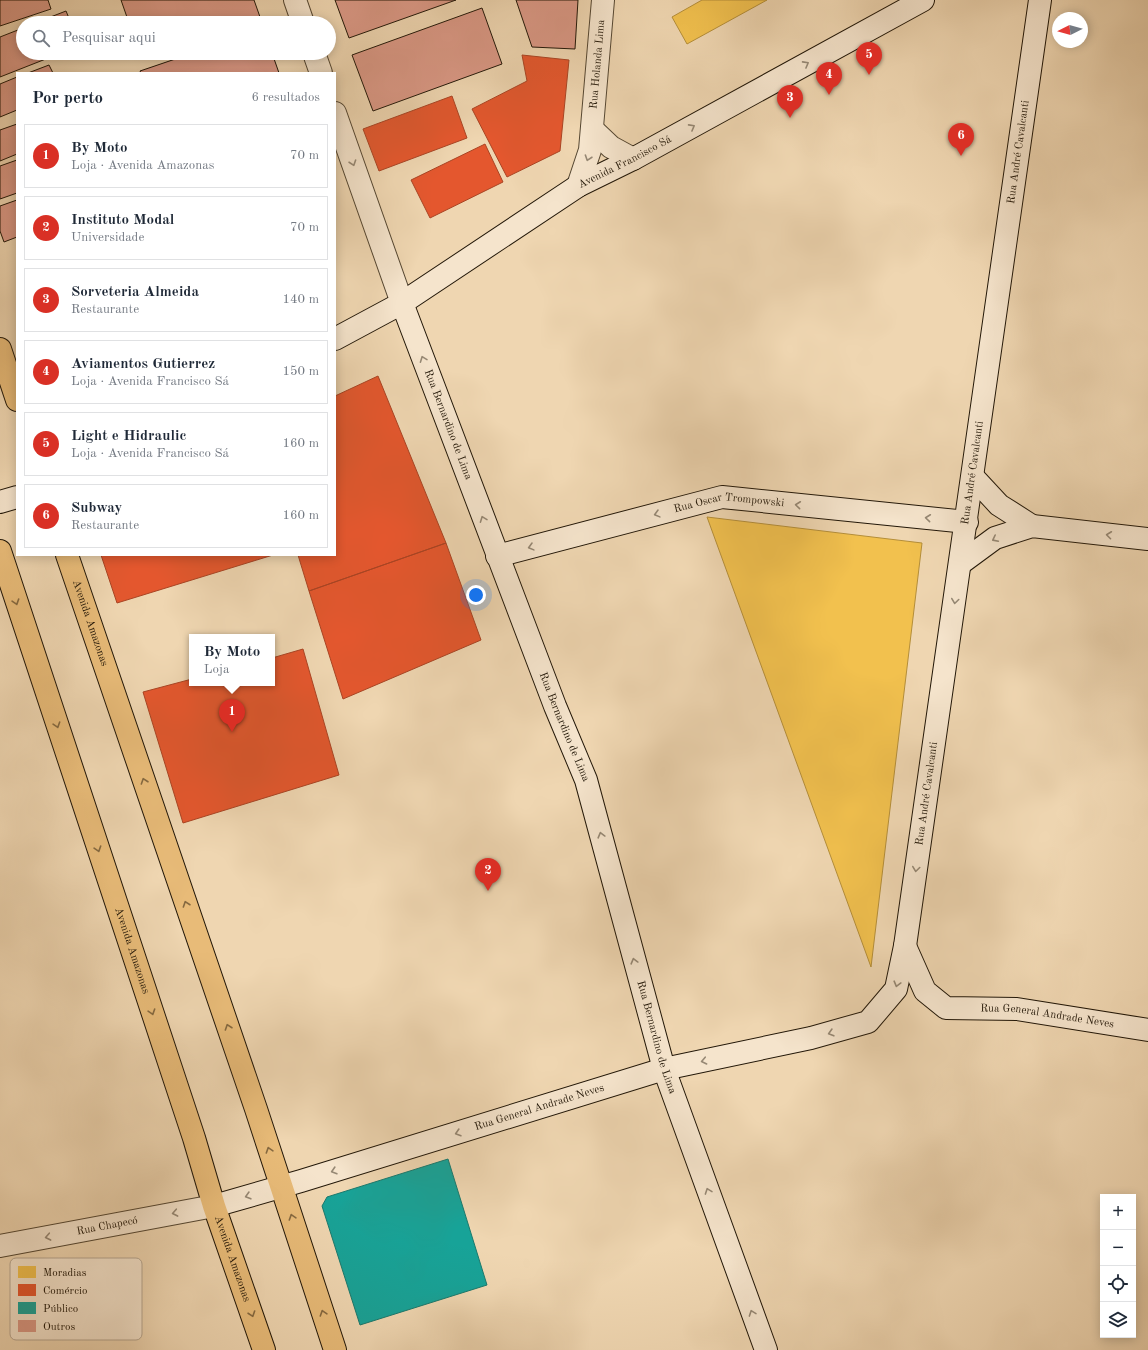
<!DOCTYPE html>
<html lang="pt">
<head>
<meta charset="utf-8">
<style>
	body { margin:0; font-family:"Old Standard TT",serif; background:#f6f6f7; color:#1f2937 }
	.controls { position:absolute; right:12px; bottom:12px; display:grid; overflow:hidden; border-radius:0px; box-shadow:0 2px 10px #0003 }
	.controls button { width:36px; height:36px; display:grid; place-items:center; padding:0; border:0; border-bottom:1px solid #e0e1e3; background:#fff; color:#1f2937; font:20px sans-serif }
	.compass { position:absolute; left:1052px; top:12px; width:36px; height:36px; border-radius:50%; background:#fff; box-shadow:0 2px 10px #0003; rotate:264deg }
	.you { position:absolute; left:476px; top:595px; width:14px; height:14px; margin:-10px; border:3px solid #fff; border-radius:50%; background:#1a73e8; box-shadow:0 0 0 6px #1a73e833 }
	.badge { display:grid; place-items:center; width:26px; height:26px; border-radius:50%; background:#d93025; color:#fff; font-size:13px; font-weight:700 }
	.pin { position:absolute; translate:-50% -33px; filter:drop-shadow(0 1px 2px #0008) }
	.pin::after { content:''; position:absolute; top:21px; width:14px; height:12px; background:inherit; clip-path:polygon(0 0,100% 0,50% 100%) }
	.popup { position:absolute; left:189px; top:634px; width:86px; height:52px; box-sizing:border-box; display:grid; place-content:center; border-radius:0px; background:#fff; filter:drop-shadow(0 1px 3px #0005); font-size:13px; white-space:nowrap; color:#747a83 }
	.popup b { font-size:15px; color:#1f2937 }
	.popup::after { content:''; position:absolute; left:50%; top:100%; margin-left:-8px; border:8px solid transparent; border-top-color:#fff }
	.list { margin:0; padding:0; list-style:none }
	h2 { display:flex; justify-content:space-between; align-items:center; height:52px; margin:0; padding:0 16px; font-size:17px }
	h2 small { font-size:13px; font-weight:400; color:#747a83 }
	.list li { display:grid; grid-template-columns:26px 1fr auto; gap:12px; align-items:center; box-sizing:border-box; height:64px; margin:0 8px 8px; padding:0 8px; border:1px solid #e0e1e3; border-radius:0px }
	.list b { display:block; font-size:15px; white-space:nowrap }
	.list p { margin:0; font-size:13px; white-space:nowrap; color:#747a83 }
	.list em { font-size:13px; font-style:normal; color:#747a83 }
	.icon { flex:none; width:22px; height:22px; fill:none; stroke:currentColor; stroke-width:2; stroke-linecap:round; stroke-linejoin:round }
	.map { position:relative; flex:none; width:1148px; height:1350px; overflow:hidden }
	.search { position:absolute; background:#fff; box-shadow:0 2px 10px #0003; left:16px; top:16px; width:320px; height:44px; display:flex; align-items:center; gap:10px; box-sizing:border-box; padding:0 14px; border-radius:22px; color:#747a83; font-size:15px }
	.panel { position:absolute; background:#fff; box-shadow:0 2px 10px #0003; left:16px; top:72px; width:320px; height:484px; border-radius:0px }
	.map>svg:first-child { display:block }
	.homes { fill:#f2c14e; stroke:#b48e39 }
	.shops { fill:#e4572e; stroke:#aa4423 }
	.public { fill:#17a398; stroke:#1a796d }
	.building { fill:#da9885; stroke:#221708 }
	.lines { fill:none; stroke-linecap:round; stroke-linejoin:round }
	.street-casing { stroke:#554732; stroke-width:24 }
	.secondary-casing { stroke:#221708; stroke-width:24 }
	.primary-casing { stroke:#221708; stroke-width:24 }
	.street { stroke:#f5e4cc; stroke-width:22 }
	.secondary { stroke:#f5e4cc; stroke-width:22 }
	.primary { stroke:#e8bb78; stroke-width:22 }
	.oneway { stroke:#968874 }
	.oneway2 { stroke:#856940 }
	.labels { text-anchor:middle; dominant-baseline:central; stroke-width:4; stroke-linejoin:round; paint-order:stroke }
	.street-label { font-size:11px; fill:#221708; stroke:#f5e4cc }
	.key { fill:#f5e4cc; stroke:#b6a691; stroke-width:1 }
	.key-label { font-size:11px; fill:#221708 }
</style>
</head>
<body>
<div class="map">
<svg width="1148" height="1350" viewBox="0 0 1148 1350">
	<rect width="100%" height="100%" fill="#efd6b1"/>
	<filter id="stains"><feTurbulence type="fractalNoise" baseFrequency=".005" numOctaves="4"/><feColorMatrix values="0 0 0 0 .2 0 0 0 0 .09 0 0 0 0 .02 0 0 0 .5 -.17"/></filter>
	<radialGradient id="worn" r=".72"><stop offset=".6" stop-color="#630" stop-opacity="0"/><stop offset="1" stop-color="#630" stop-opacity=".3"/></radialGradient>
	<path class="homes" d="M702,0H767L687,44L672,17Z
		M707,517L922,543L871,967Z"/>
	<path class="shops" d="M522,55L569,60L560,151L507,177L472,109L527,81Z
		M452,96L467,138L379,171L363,129Z
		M485,144L503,182L430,218L411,180Z
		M378,376L446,543L309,591L298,555H335V396Z
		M446,543L481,640L343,699L309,591Z
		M101,555H273L117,603Z
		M303,649L339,775L183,823L143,692L192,679V683H272V658Z"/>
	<path class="public" d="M448,1159L487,1285L360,1325L322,1206L327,1197Z"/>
	<path class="building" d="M0,0H48L51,9L0,26Z
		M121,0H254L260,17L245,23H129Z
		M335,0H456L349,38Z
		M516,0H578L575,49L532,47Z
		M482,8L502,64L373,111L352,55Z
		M66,11L71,23H35Z
		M23,28V53H61L0,77V37Z
		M139,53H159L141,59Z
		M193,53H272L279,73H141L140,71Z
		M49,65L53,73H28Z
		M17,77V110L0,117V84Z
		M17,124V154L0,161V130Z
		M17,160V193L0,199V166Z
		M17,200V237L4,242L0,231V206Z"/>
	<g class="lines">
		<g class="street-casing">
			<g id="street">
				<path d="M295,0L303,23"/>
				<path d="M314,53L321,73"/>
				<path d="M335,113L402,303"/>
				<path d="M592,129L611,147L633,159"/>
				<path id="s1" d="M578,186L590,150L603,0"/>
				<path id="s2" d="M0,1246L214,1206"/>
			</g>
		</g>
		<g class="secondary-casing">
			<g id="secondary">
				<path id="s3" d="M402,303L555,706L586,780L664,1069L766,1350"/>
				<path id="s4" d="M335,339L402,303L578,186L633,159L923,0"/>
				<path d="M973,477L999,505L1032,526"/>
				<path d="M0,502L17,497"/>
				<path id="s5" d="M497,556L722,497L967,522"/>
				<path d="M961,563L995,538L1032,526L1148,539"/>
				<path id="s6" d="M905,946L925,991L946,1008L1017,1009L1148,1030"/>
				<path id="s7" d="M214,1206L301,1181L664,1069L811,1038L868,1022L896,989L905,946L1040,0"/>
			</g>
		</g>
		<g class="primary-casing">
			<g id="primary">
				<path d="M0,349L17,400"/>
				<path id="s8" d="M0,551L194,1138L214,1206L264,1350"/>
				<path id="s9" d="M67,555L256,1109L335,1350"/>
			</g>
		</g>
		<use href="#street" class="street"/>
		<use href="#secondary" class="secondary"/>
		<use href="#primary" class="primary"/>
	</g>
	<defs><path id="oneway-chevron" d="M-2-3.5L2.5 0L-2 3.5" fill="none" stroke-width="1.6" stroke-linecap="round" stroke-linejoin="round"/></defs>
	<g class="oneway">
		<use href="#oneway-chevron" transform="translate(806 64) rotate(-29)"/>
		<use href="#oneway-chevron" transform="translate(692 127) rotate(-29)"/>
		<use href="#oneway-chevron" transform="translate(588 158) rotate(109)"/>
		<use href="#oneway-chevron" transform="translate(353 163) rotate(71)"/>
		<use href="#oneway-chevron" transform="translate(423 359) rotate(-111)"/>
		<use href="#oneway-chevron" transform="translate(798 505) rotate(-174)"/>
		<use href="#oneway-chevron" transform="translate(657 514) rotate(165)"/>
		<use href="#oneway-chevron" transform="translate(928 518) rotate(-174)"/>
		<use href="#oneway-chevron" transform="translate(483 519) rotate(-111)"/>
		<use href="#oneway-chevron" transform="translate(1109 535) rotate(-173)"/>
		<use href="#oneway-chevron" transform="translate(995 539) rotate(153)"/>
		<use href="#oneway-chevron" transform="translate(531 547) rotate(165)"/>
		<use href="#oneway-chevron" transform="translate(955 601) rotate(98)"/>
		<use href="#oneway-chevron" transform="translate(601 835) rotate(-105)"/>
		<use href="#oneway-chevron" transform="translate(916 869) rotate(98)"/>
		<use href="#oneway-chevron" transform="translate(634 961) rotate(-105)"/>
		<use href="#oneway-chevron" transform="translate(897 984) rotate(105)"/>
		<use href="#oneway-chevron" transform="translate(831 1033) rotate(164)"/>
		<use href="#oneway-chevron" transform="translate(704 1061) rotate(168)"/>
		<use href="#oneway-chevron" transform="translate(458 1133) rotate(163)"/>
		<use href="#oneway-chevron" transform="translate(334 1171) rotate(163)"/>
		<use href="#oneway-chevron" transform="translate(708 1191) rotate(-110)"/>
		<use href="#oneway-chevron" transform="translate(248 1196) rotate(164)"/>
		<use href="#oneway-chevron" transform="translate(175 1213) rotate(169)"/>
		<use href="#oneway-chevron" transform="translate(48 1237) rotate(169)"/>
		<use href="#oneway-chevron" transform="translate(752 1313) rotate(-110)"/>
	</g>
	<g class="oneway2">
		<use href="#oneway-chevron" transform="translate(16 602) rotate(72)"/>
		<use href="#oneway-chevron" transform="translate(57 725) rotate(72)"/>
		<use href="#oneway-chevron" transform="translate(144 781) rotate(-109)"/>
		<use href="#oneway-chevron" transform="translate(98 849) rotate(72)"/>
		<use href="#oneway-chevron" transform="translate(186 904) rotate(-109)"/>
		<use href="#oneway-chevron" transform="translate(152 1012) rotate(72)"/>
		<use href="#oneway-chevron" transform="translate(228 1027) rotate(-109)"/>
		<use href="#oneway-chevron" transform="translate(269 1150) rotate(-108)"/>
		<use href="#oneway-chevron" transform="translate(292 1217) rotate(-108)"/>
		<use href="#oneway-chevron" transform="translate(323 1313) rotate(-108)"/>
		<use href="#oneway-chevron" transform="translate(252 1314) rotate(71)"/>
	</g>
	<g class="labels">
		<g class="street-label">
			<text stroke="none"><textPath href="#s1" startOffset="124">Rua Holanda Lima</textPath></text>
			<text stroke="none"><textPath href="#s7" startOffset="1569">Rua André Cavalcanti</textPath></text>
			<text stroke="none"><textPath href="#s4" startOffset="340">Avenida Francisco Sá</textPath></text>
			<text stroke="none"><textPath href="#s3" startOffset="130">Rua Bernardino de Lima</textPath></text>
			<text stroke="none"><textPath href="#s7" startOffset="1245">Rua André Cavalcanti</textPath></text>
			<text stroke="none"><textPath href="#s5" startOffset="239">Rua Oscar Trompowski</textPath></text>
			<text stroke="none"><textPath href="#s9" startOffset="72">Avenida Amazonas</textPath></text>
			<text stroke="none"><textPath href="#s3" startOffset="454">Rua Bernardino de Lima</textPath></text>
			<text stroke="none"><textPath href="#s7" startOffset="921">Rua André Cavalcanti</textPath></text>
			<text stroke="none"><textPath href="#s8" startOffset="421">Avenida Amazonas</textPath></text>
			<text stroke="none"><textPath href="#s6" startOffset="178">Rua General Andrade Neves</textPath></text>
			<text stroke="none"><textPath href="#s3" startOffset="778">Rua Bernardino de Lima</textPath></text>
			<text stroke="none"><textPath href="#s7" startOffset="340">Rua General Andrade Neves</textPath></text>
			<text stroke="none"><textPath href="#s2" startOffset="109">Rua Chapecó</textPath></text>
			<text stroke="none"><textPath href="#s8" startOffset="745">Avenida Amazonas</textPath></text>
		</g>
	</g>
	<rect x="10" y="1258" width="132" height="82" rx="6" class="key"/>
	<rect x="18" y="1266" width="18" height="12" fill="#f2c14e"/>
	<rect x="18" y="1284" width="18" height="12" fill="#e4572e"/>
	<rect x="18" y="1302" width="18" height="12" fill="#17a398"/>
	<rect x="18" y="1320" width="18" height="12" fill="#da9885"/>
	<g class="key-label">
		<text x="43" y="1276">Moradias</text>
		<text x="43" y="1294">Comércio</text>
		<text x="43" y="1312">Público</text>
		<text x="43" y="1330">Outros</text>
	</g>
	<rect width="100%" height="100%" filter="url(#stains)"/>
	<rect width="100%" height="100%" fill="url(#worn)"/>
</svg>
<div class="controls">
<button>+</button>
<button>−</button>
<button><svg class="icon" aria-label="locate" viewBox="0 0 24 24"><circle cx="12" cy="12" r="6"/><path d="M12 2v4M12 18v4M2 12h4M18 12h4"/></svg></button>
<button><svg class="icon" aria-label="layers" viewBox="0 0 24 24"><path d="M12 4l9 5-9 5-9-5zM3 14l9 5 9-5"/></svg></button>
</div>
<svg class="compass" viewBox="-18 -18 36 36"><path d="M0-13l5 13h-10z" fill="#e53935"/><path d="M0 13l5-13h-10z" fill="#747a83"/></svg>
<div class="you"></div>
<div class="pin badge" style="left:232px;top:732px">1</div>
<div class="popup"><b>By Moto</b>Loja</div>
<div class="pin badge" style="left:488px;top:891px">2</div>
<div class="pin badge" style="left:790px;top:118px">3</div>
<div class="pin badge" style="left:829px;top:95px">4</div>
<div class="pin badge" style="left:869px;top:75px">5</div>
<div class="pin badge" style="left:961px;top:156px">6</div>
<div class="search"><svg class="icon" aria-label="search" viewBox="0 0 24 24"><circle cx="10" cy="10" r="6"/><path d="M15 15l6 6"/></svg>Pesquisar aqui</div>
<section class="panel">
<h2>Por perto<small>6 resultados</small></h2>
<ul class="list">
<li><span class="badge">1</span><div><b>By Moto</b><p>Loja · Avenida Amazonas</p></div><em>70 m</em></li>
<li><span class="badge">2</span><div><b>Instituto Modal</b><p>Universidade</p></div><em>70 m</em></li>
<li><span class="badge">3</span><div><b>Sorveteria Almeida</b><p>Restaurante</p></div><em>140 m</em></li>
<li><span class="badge">4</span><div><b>Aviamentos Gutierrez</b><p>Loja · Avenida Francisco Sá</p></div><em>150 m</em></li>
<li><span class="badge">5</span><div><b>Light e Hidraulic</b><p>Loja · Avenida Francisco Sá</p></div><em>160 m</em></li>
<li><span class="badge">6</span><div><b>Subway</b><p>Restaurante</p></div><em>160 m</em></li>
</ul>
</section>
</div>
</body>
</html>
